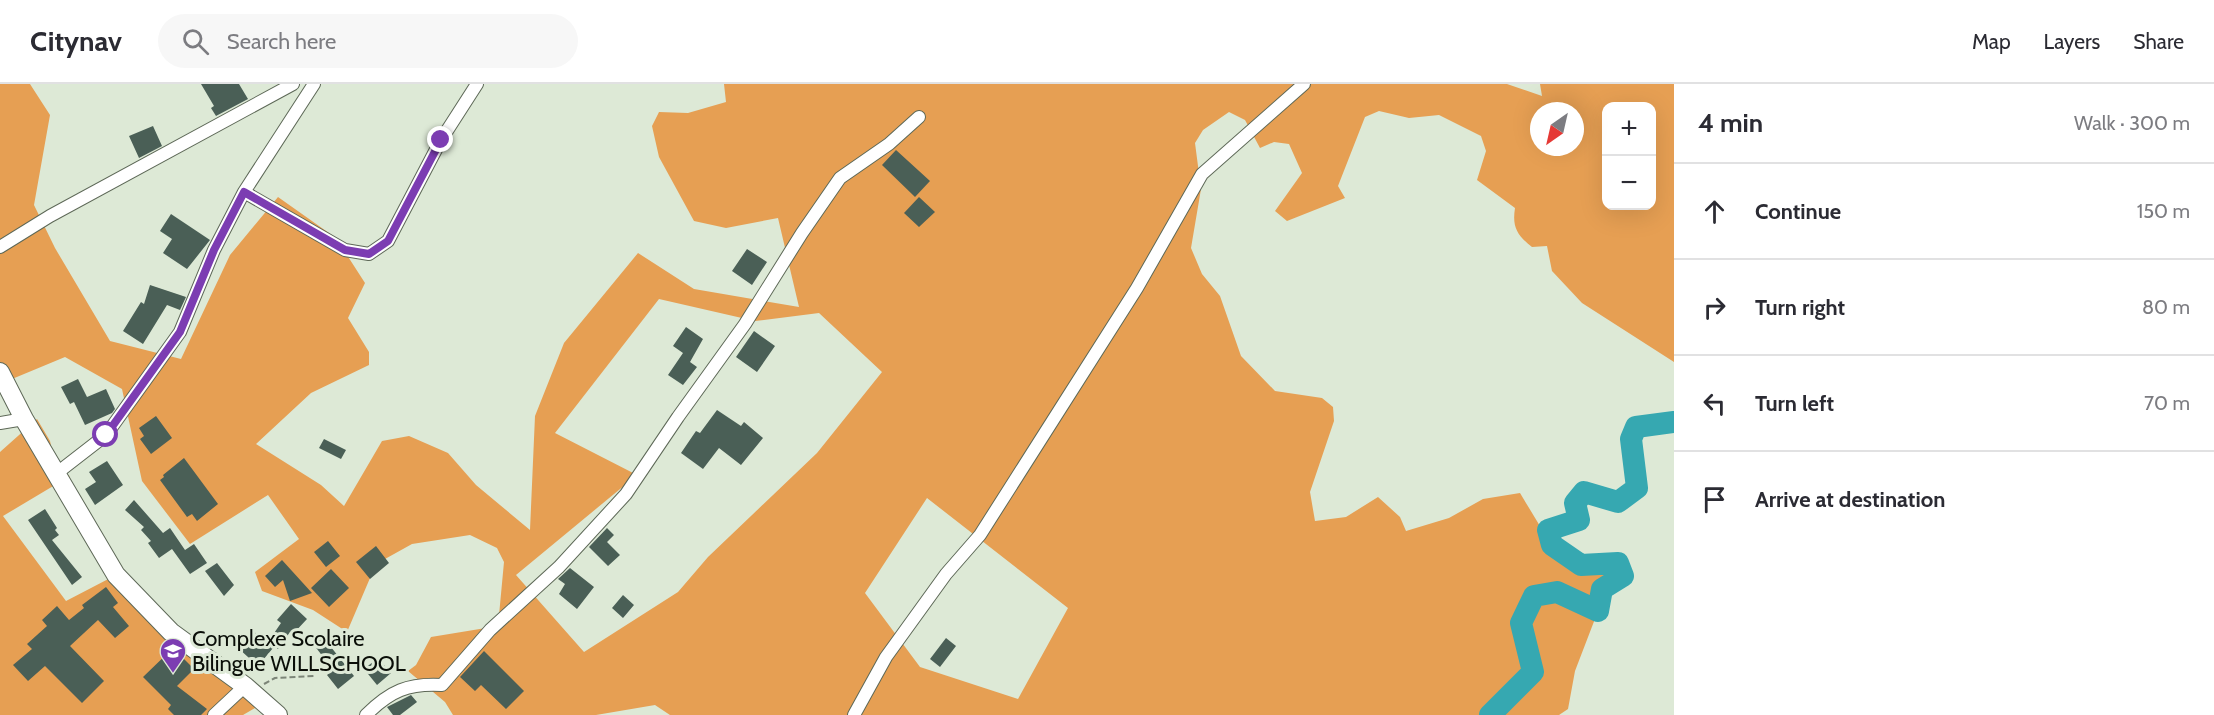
<!DOCTYPE html>
<html lang="en">
<head>
<meta charset="utf-8">
<style>
	body { margin:0; font-family:Cabin,sans-serif; background:#f7f7f7; color:#2b2b33 }
	.controls { position:absolute; right:18px; top:18px; display:grid; overflow:hidden; border-radius:12px; box-shadow:0 6px 24px #0002 }
	.controls button { width:54px; height:54px; display:grid; place-items:center; padding:0; border:0; border-bottom:2px solid #e1e1e2; background:#fff; color:#2b2b33; font:30px sans-serif }
	.compass { position:absolute; left:1530px; top:18px; width:54px; height:54px; border-radius:50%; background:#fff; box-shadow:0 6px 24px #0002; rotate:214deg }
	.stop { position:absolute; width:18px; height:18px; margin:-14px; border:4px solid #7c3db2; border-radius:50%; background:#fff }
	.stop.end { background:#7c3db2; border-color:#fff; box-shadow:0 2px 6px #0008 }
	.list { margin:0; padding:0; list-style:none }
	h2 { display:flex; justify-content:space-between; align-items:center; height:78px; margin:0; padding:0 24px; font-size:26px }
	h2 small { font-size:20px; font-weight:400; color:#7c7c81 }
	.list li { display:grid; grid-template-columns:39px 1fr auto; gap:18px; align-items:center; box-sizing:border-box; height:96px; padding:0 24px; border-top:2px solid #e1e1e2 }
	.list b { display:block; font-size:22px; white-space:nowrap }
	.list em { font-size:20px; font-style:normal; color:#7c7c81 }
	.icon { flex:none; width:33px; height:33px; fill:none; stroke:currentColor; stroke-width:2; stroke-linecap:round; stroke-linejoin:round }
	.map { position:relative; flex:none; width:1674px; height:631px; overflow:hidden }
	header { display:flex; align-items:center; gap:36px; box-sizing:border-box; height:84px; padding:0 30px; background:#fff; border-bottom:2px solid #e1e1e2 }
	header strong { font-size:28px }
	nav { display:flex; gap:33px; margin-inline-start:auto; font-size:21px }
	.search { width:420px; height:54px; background:#f7f7f7; display:flex; align-items:center; gap:15px; box-sizing:border-box; padding:0 21px; border-radius:33px; color:#7c7c81; font-size:22px }
	main { display:flex }
	aside { flex:1; background:#fff }
	.map>svg:first-child { display:block }
	.forest { fill:#e69f53; fill-rule:evenodd }
	.lines { fill:none; stroke-linecap:round; stroke-linejoin:round }
	.river { stroke:#36a8b1; stroke-width:22 }
	.building { fill:#4a5f56 }
	.street-casing { stroke:#5d6857; stroke-width:14 }
	.secondary-casing { stroke:#5d6857; stroke-width:20 }
	.path { stroke:#7c8578; stroke-width:2; stroke-dasharray:6 3; stroke-linecap:butt }
	.street { stroke:#fff; stroke-width:12 }
	.secondary { stroke:#fff; stroke-width:18 }
	.route { stroke:#7c3db2; stroke-width:8 }
	.labels { text-anchor:middle; dominant-baseline:central; stroke-width:6; stroke-linejoin:round; paint-order:stroke }
	.poi-label { font-size:22px; fill:#0a0e08; stroke:#dde9d6; text-anchor:start }
</style>
</head>
<body>
<header>
<strong>Citynav</strong>
<div class="search"><svg class="icon" aria-label="search" viewBox="0 0 24 24"><circle cx="10" cy="10" r="6"/><path d="M15 15l6 6"/></svg>Search here</div>
<nav><a>Map</a><a>Layers</a><a>Share</a></nav>
</header>
<main>
<div class="map">
<svg width="1674" height="631" viewBox="0 0 1674 631">
	<rect width="100%" height="100%" fill="#dde9d6"/>
	<path class="forest" d="M0,0H30L50,31L34,121L55,164L110,257L181,275L230,171L278,113L336,154L365,199L348,234L369,268V281L311,309L256,360L321,401L344,422L382,357L409,352L448,369L476,401L530,446L535,332L564,259L638,169L694,205L799,223L778,134L726,144L694,137L659,73L652,42L659,28L688,29L726,18L724,0H1507L1542,12L1540,0H1674V278L1582,219L1552,187L1547,162L1532,163C1517,151 1512,143 1515,124L1477,96L1486,67L1481,52L1439,31L1409,34L1379,27L1365,33L1338,102L1345,114L1287,137L1275,127L1302,89L1289,60L1274,58L1260,64L1245,36L1229,28L1203,46L1195,59L1201,105L1191,164L1202,190L1220,212L1241,272L1275,307L1322,314L1333,323L1334,337L1310,408L1315,437L1346,433L1378,413L1400,433L1406,447L1449,434L1483,415L1520,409L1552,462L1581,481L1618,479L1623,492L1602,505L1598,527L1575,587L1568,625L1559,631H670L655,621L596,631H453L445,618L408,587L416,581L431,553L498,542L504,478L497,464L470,451L412,460L376,480L347,548L313,526L262,507L255,488L299,455L268,411L190,460L142,397L122,305L65,273L0,300ZM1606,22H1652V122H1606ZM1539,27H1575V63H1539ZM659,215L755,237L819,229L882,288L817,369L708,473L678,508L584,568L516,491L637,391L555,349ZM927,414L1068,524L1018,615L920,583L865,509Z
		M37,335L50,357L57,389L70,392L3,432L66,517L116,491L251,607L255,624L243,631H0V368Z"/>
	<g class="lines">
		<path class="river" d="M1490,631L1533,588L1521,539L1534,512L1557,508L1598,527L1602,505L1623,492L1618,479L1581,481L1552,461L1548,446L1579,436L1575,419L1584,408L1618,418L1637,404L1631,355L1636,343L1674,338"/>
	</g>
	<path class="building" d="M201,0H239L248,15L216,32L211,24L214,22Z
		M153,42L162,62L139,74L129,52Z
		M896,66L930,97L915,113L882,81Z
		M919,113L935,128L919,143L904,129Z
		M171,130L210,156L187,185L163,169L172,155L160,147Z
		M747,165L767,178L752,201L732,187Z
		M150,201L186,213L180,226L167,221L143,260L123,247L141,218L144,220Z
		M686,243L703,255L690,278L697,283L683,301L668,291L683,269L673,262Z
		M754,247L775,262L757,288L736,273Z
		M78,295L87,313L106,305L115,325L112,329L85,341L74,318L70,320L61,303Z
		M717,326L741,342L744,338L763,354L741,381L719,364L703,385L681,369L696,347L700,349Z
		M156,332L172,354L151,370L140,355L144,352L139,344Z
		M324,355L346,366L341,375L319,364Z
		M184,374L218,420L197,437L192,430L187,433L160,396L164,393L163,391Z
		M107,377L123,401L95,421L85,405L96,398L89,388Z
		M134,416L163,449L170,444L185,466L194,460L207,479L190,490L172,465L159,474L148,459L151,457L141,446L144,443L125,426Z
		M45,425L57,444L55,446L59,451L52,456L82,493L72,501L28,436Z
		M607,444L614,451L607,458L620,471L608,482L589,463Z
		M328,457L340,472L326,483L314,468Z
		M376,462L389,479L370,495L356,478Z
		M282,476L312,509L290,517L283,496L275,503L265,492Z
		M217,479L234,501L224,512L205,487Z
		M570,484L594,503L577,525L559,510L565,500L558,495Z
		M331,485L349,504L329,523L311,504Z
		M106,503L118,519L113,523L129,542L115,554L98,536L70,562L104,597L82,619L45,582L28,597L13,581L32,565L27,560L47,542L42,536L57,522L69,536L84,524L82,521Z
		M623,511L634,521L623,534L612,524Z
		M291,520L307,535L293,550L290,548L278,565L268,558L281,539L277,536Z
		M253,547L273,564L258,582L238,564Z
		M323,553L354,592L338,605L327,591L333,586L314,561Z
		M946,554L956,562L940,583L930,575Z
		M173,564L194,585L177,602L207,625L201,631H174L168,625L171,621L143,593Z
		M484,567L524,607L506,625L481,601L475,607L460,593Z
		M378,574L391,589L377,601L364,585Z
		M411,611L417,618L400,631H393L387,623Z"/>
	<g class="lines">
		<g class="street-casing">
			<path id="street" d="M244,108L345,166L369,170L388,157L441,56L477,0
				M0,163L50,132L293,0
				M0,339L24,335
				M57,389L106,351L180,248L214,166L244,108L314,0
				M214,631L245,602
				M366,631C390,607 408,599 442,601L490,546L559,483L626,410L678,333L745,240L802,149L840,94L889,60L919,33
				M854,631L886,573L946,490L980,451L1137,204L1202,90L1304,0"/>
		</g>
		<g class="secondary-casing">
			<path id="secondary" d="M0,288L24,335L116,491L171,548L245,602L278,631"/>
		</g>
		<path class="path" d="M264,600L275,594L314,592"/>
		<use href="#street" class="street"/>
		<use href="#secondary" class="secondary"/>
	</g>
	<g class="lines">
		<path class="route" d="M106,351L180,248L214,166L244,108L345,166L369,170L388,157L441,56"/>
	</g>
	<defs>
		<g id="school-pin" transform="scale(1.35)"><path d="M0 17L-7.5 6A9.5 9.5 0 1 1 7.5 6Z" fill="#7c3db2" stroke="#dde9d6"/><path d="M0-5L7-2L0 1L-7-2ZM-4 1L0 2.5L4 1V4Q0 6-4 4Z" fill="#fff"/></g>
	</defs>
	<g fill-rule="evenodd">
		<use href="#school-pin" x="173" y="567"/>
	</g>
	<g class="labels">
		<g class="poi-label">
			<text x="192" y="554">Complexe Scolaire<tspan x="192" dy="25">Bilingue WILLSCHOOL</tspan></text>
		</g>
	</g>
</svg>
<div class="controls">
<button>+</button>
<button>−</button>
</div>
<svg class="compass" viewBox="-18 -18 36 36"><path d="M0-13l5 13h-10z" fill="#e53935"/><path d="M0 13l5-13h-10z" fill="#7c7c81"/></svg>
<div class="stop" style="left:106px;top:351px"></div>
<div class="stop end" style="left:441px;top:56px"></div>
</div>
<aside>
<h2>4 min<small>Walk · 300 m</small></h2>
<ul class="list">
<li><svg class="icon" aria-label="ahead" viewBox="0 0 24 24"><path d="M12 20V5M6 11l6-6 6 6"/></svg><div><b>Continue</b></div><em>150 m</em></li>
<li><svg class="icon" aria-label="right" viewBox="0 0 24 24"><path d="M7 20v-9h11M14 6l5 5-5 5"/></svg><div><b>Turn right</b></div><em>80 m</em></li>
<li><svg class="icon" aria-label="left" viewBox="0 0 24 24"><path d="M17 20v-9H6M10 6l-5 5 5 5"/></svg><div><b>Turn left</b></div><em>70 m</em></li>
<li><svg class="icon" aria-label="arrive" viewBox="0 0 24 24"><path d="M6 21V4h12l-3 4 3 4H6"/></svg><div><b>Arrive at destination</b></div></li>
</ul>
</aside>
</main>
</body>
</html>
